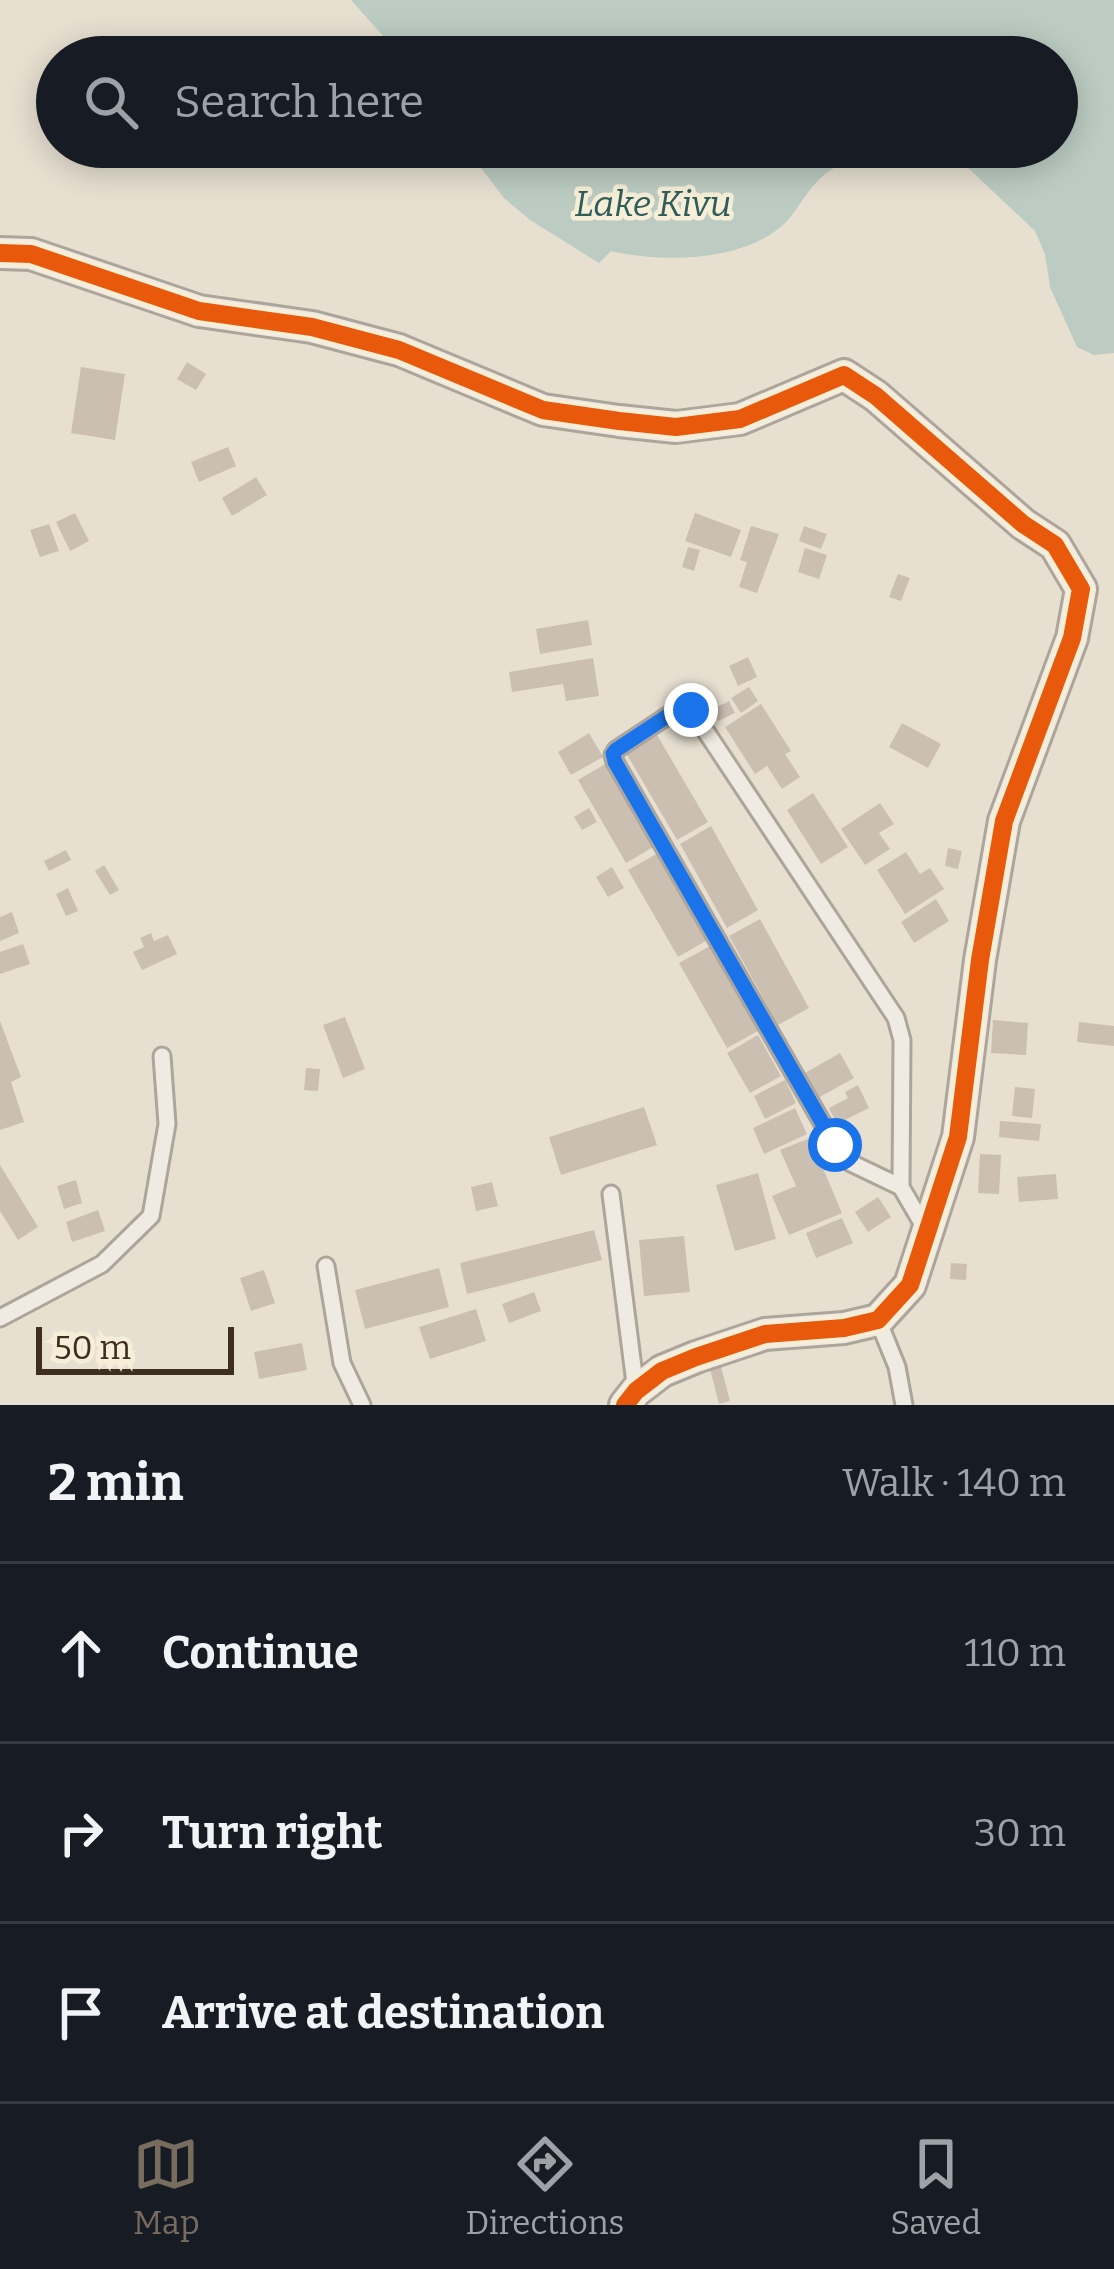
<!DOCTYPE html>
<html lang="en">
<head>
<meta charset="utf-8">
<style>
	body { margin:0; font-family:Bitter,serif; background:#20242c; color:#f1f3f6 }
	.scale { position:absolute; left:36px; bottom:30px; width:198px; box-sizing:border-box; padding-left:12px; border:6px solid #3d2e20; border-top:0; font-size:33px; line-height:42px; white-space:nowrap; color:#3d2e20; -webkit-text-stroke:9px #f7eed8; paint-order:stroke }
	.stop { position:absolute; width:36px; height:36px; margin:-27px; border:9px solid #1a73e8; border-radius:50%; background:#fff }
	.stop.end { background:#1a73e8; border-color:#fff; box-shadow:0 3px 12px #0008 }
	.list { margin:0; padding:0; list-style:none }
	h2 { display:flex; justify-content:space-between; align-items:center; height:156px; margin:0; padding:0 48px; font-size:51px }
	h2 small { font-size:39px; font-weight:400; color:#9ea1a6 }
	.list li { display:grid; grid-template-columns:78px 1fr auto; gap:36px; align-items:center; box-sizing:border-box; height:180px; padding:0 48px; border-top:3px solid #363941 }
	.list b { display:block; font-size:45px; white-space:nowrap }
	.list em { font-size:39px; font-style:normal; color:#9ea1a6 }
	.icon { flex:none; width:66px; height:66px; fill:none; stroke:currentColor; stroke-width:2; stroke-linecap:round; stroke-linejoin:round }
	.map { position:relative; flex:none; width:1114px; height:1405px; overflow:hidden }
	.search { position:absolute; background:#171b24; box-shadow:0 6px 30px #0003; left:36px; right:36px; top:36px; height:132px; display:flex; align-items:center; gap:30px; box-sizing:border-box; padding:0 42px; border-radius:66px; color:#9ea1a6; font-size:45px }
	.sheet { height:696px; background:#171b24 }
	nav { display:flex; justify-content:space-around; align-items:center; box-sizing:border-box; height:168px; border-top:3px solid #363941; background:#171b24; font-size:33px; color:#9ea1a6 }
	nav a { display:grid; justify-items:center; gap:6px }
	nav .on { color:#786c5e }
	.map>svg:first-child { display:block }
	.water { fill:#bcccc2 }
	.building { fill:#cbbfb2 }
	.lines { fill:none; stroke-linecap:round; stroke-linejoin:round }
	.lane-casing { stroke:#ada599; stroke-width:21 }
	.street-casing { stroke:#ada599; stroke-width:36 }
	.lane { stroke:#efebe3; stroke-width:15 }
	.street { stroke:#efebe3; stroke-width:30 }
	.cycleway-casing { stroke:#f7eed8; stroke-width:26 }
	.cycleway { stroke:#e8590c; stroke-width:18 }
	.route { stroke:#1a73e8; stroke-width:15 }
	.labels { text-anchor:middle; dominant-baseline:central; stroke-width:9; stroke-linejoin:round; paint-order:stroke }
	.water-label { font-size:36px; font-style:italic; fill:#2f5d5a; stroke:#f7eed8 }
</style>
</head>
<body>
<div class="map">
<svg width="1114" height="1405" viewBox="0 0 1114 1405">
	<rect width="100%" height="100%" fill="#e7e0d1"/>
	<path class="water" d="M351,0H1114V353L1094,355L1077,347L1050,287L1045,254L1035,231L967,167L936,147H1057V57H402Z
		M465,147H876C852,157 829,167 812,187C802,199 795,214 783,225C742,262 661,263 611,251L599,263L530,220L504,198Z"/>
	<path class="building" d="M187,362L206,374L196,390L177,379Z
		M81,367L125,374L115,440L71,433Z
		M228,447L236,466L199,482L191,462Z
		M256,477L267,495L232,516L222,498Z
		M75,513L89,541L70,551L56,522Z
		M695,513L741,530L731,557L685,541Z
		M49,524L59,551L40,557L30,530Z
		M751,526L779,534L757,593L739,587L747,562L740,560Z
		M804,526L827,534L821,549L799,541Z
		M688,547L700,550L694,571L682,567Z
		M805,548L827,555L819,579L798,572Z
		M898,574L910,578L901,601L889,597Z
		M588,620L592,645L540,654L536,629Z
		M748,657L757,677L738,686L729,666Z
		M593,658L599,696L566,701L563,684L512,692L509,672Z
		M749,687L758,701L741,713L731,698Z
		M729,701L735,713L718,721L713,709Z
		M761,704L791,751L785,754L800,777L782,789L767,766L755,774L725,727Z
		M902,723L941,744L928,768L889,747Z
		M589,733L603,757L571,775L558,752Z
		M657,735L708,822L677,840L626,753Z
		M607,763L655,846L626,863L578,780Z
		M813,793L848,847L821,864L787,810Z
		M880,803L894,824L879,833L890,849L865,865L841,829Z
		M589,808L597,822L582,830L574,817Z
		M711,826L758,910L727,928L680,844Z
		M948,848L962,851L958,869L945,866Z
		M66,850L71,860L49,871L44,861Z
		M660,852L709,939L678,957L628,870Z
		M906,852L920,874L930,868L944,889L905,914L877,870Z
		M104,865L119,890L110,895L95,871Z
		M612,867L624,888L608,897L596,877Z
		M68,888L78,911L66,916L56,894Z
		M936,899L949,921L914,943L901,922Z
		M12,912L19,933L0,941V917Z
		M760,919L809,1008L778,1025L729,936Z
		M151,933L154,941L168,935L177,954L142,970L133,952L144,947L140,938Z
		M23,944L30,964L0,974V952Z
		M710,946L758,1031L727,1048L679,963Z
		M345,1017L365,1069L343,1078L323,1025Z
		M993,1020L1028,1023L1026,1055L991,1053Z
		M0,1021L21,1077L11,1082L24,1122L0,1130Z
		M1079,1022L1114,1026V1046L1077,1042Z
		M758,1035L781,1076L750,1093L727,1053Z
		M840,1053L854,1078L818,1098L805,1073Z
		M306,1068L320,1069L318,1091L304,1090Z
		M785,1080L796,1103L765,1119L754,1096Z
		M858,1085L869,1108L837,1124L829,1108L848,1098L845,1092Z
		M1015,1087L1035,1089L1032,1118L1012,1116Z
		M644,1107L657,1145L561,1175L549,1137Z
		M795,1108L807,1134L764,1154L753,1128Z
		M1000,1121L1041,1124L1039,1141L999,1137Z
		M810,1138L842,1213L789,1235L772,1196L796,1186L780,1150Z
		M980,1154L1001,1155L999,1194L978,1193Z
		M0,1165L38,1227L18,1240L0,1211Z
		M758,1173L776,1239L735,1251L716,1185Z
		M1056,1174L1058,1199L1019,1202L1017,1177Z
		M76,1180L82,1203L64,1209L57,1186Z
		M492,1182L498,1206L476,1211L471,1187Z
		M878,1197L891,1217L868,1232L855,1212Z
		M98,1210L105,1231L72,1242L66,1222Z
		M842,1218L853,1243L816,1258L806,1233Z
		M594,1230L602,1260L467,1294L460,1263Z
		M684,1236L690,1292L644,1296L639,1240Z
		M951,1263L967,1264L966,1280L950,1279Z
		M439,1268L449,1307L365,1329L355,1290Z
		M264,1270L275,1303L251,1311L240,1278Z
		M534,1292L541,1311L509,1323L502,1304Z
		M476,1309L486,1341L430,1359L419,1327Z
		M302,1343L307,1370L259,1379L254,1352Z
		M719,1359L730,1401L719,1404L708,1361Z"/>
	<g class="lines">
		<g class="lane-casing">
			<path id="lane" d="M901,1187L851,1163L835,1145L615,762L613,755L616,750L681,707L687,706L691,709L896,1018L902,1040L901,1187L926,1230
				M611,1194L636,1391
				M326,1266L342,1363L362,1405
				M0,1318L102,1264L151,1216L167,1124L162,1056
				M878,1320L897,1367L904,1405"/>
		</g>
		<g class="street-casing">
			<path id="street" d="M0,253L31,254L199,311L312,327L399,350L543,410L619,421L676,427L740,419L844,375L876,396L1023,524L1055,545L1081,589L1072,638L1004,821L980,960L958,1137L910,1285L878,1320L844,1328L765,1334L696,1357L662,1371L636,1391L625,1405"/>
		</g>
		<use href="#lane" class="lane"/>
		<use href="#street" class="street"/>
		<g class="cycleway-casing">
			<path id="cycleway" d="M0,253L31,254L199,311L312,327L399,350L543,410L619,421L676,427L740,419L844,375L876,396L1023,524L1055,545L1081,589L1072,638L1004,821L980,960L958,1137L910,1285L878,1320L844,1328L765,1334L696,1357L662,1371L636,1391L625,1405"/>
		</g>
		<use href="#cycleway" class="cycleway"/>
	</g>
	<g class="lines">
		<path class="route" d="M691,710L687,706L681,707L616,750L613,754L615,762L835,1145"/>
	</g>
	<g class="labels">
		<g class="water-label">
			<text x="653" y="204">Lake Kivu</text>
		</g>
	</g>
</svg>
<div class="scale">50 m</div>
<div class="stop" style="left:835px;top:1145px"></div>
<div class="stop end" style="left:691px;top:710px"></div>
<div class="search"><svg class="icon" aria-label="search" viewBox="0 0 24 24"><circle cx="10" cy="10" r="6"/><path d="M15 15l6 6"/></svg>Search here</div>
</div>
<section class="sheet">
<h2>2 min<small>Walk · 140 m</small></h2>
<ul class="list">
<li><svg class="icon" aria-label="ahead" viewBox="0 0 24 24"><path d="M12 20V5M6 11l6-6 6 6"/></svg><div><b>Continue</b></div><em>110 m</em></li>
<li><svg class="icon" aria-label="right" viewBox="0 0 24 24"><path d="M7 20v-9h11M14 6l5 5-5 5"/></svg><div><b>Turn right</b></div><em>30 m</em></li>
<li><svg class="icon" aria-label="arrive" viewBox="0 0 24 24"><path d="M6 21V4h12l-3 4 3 4H6"/></svg><div><b>Arrive at destination</b></div></li>
</ul>
</section>
<nav>
<a class="on"><svg class="icon" aria-label="map" viewBox="0 0 24 24"><path d="M3 6l6-2 6 2 6-2v14l-6 2-6-2-6 2zM9 4v14M15 6v14"/></svg>Map</a>
<a><svg class="icon" aria-label="directions" viewBox="0 0 24 24"><path d="M12 3l9 9-9 9-9-9zM9 14v-3h6M13 9l2 2-2 2"/></svg>Directions</a>
<a><svg class="icon" aria-label="saved" viewBox="0 0 24 24"><path d="M7 4h10v16l-5-4-5 4z"/></svg>Saved</a>
</nav>
</body>
</html>
